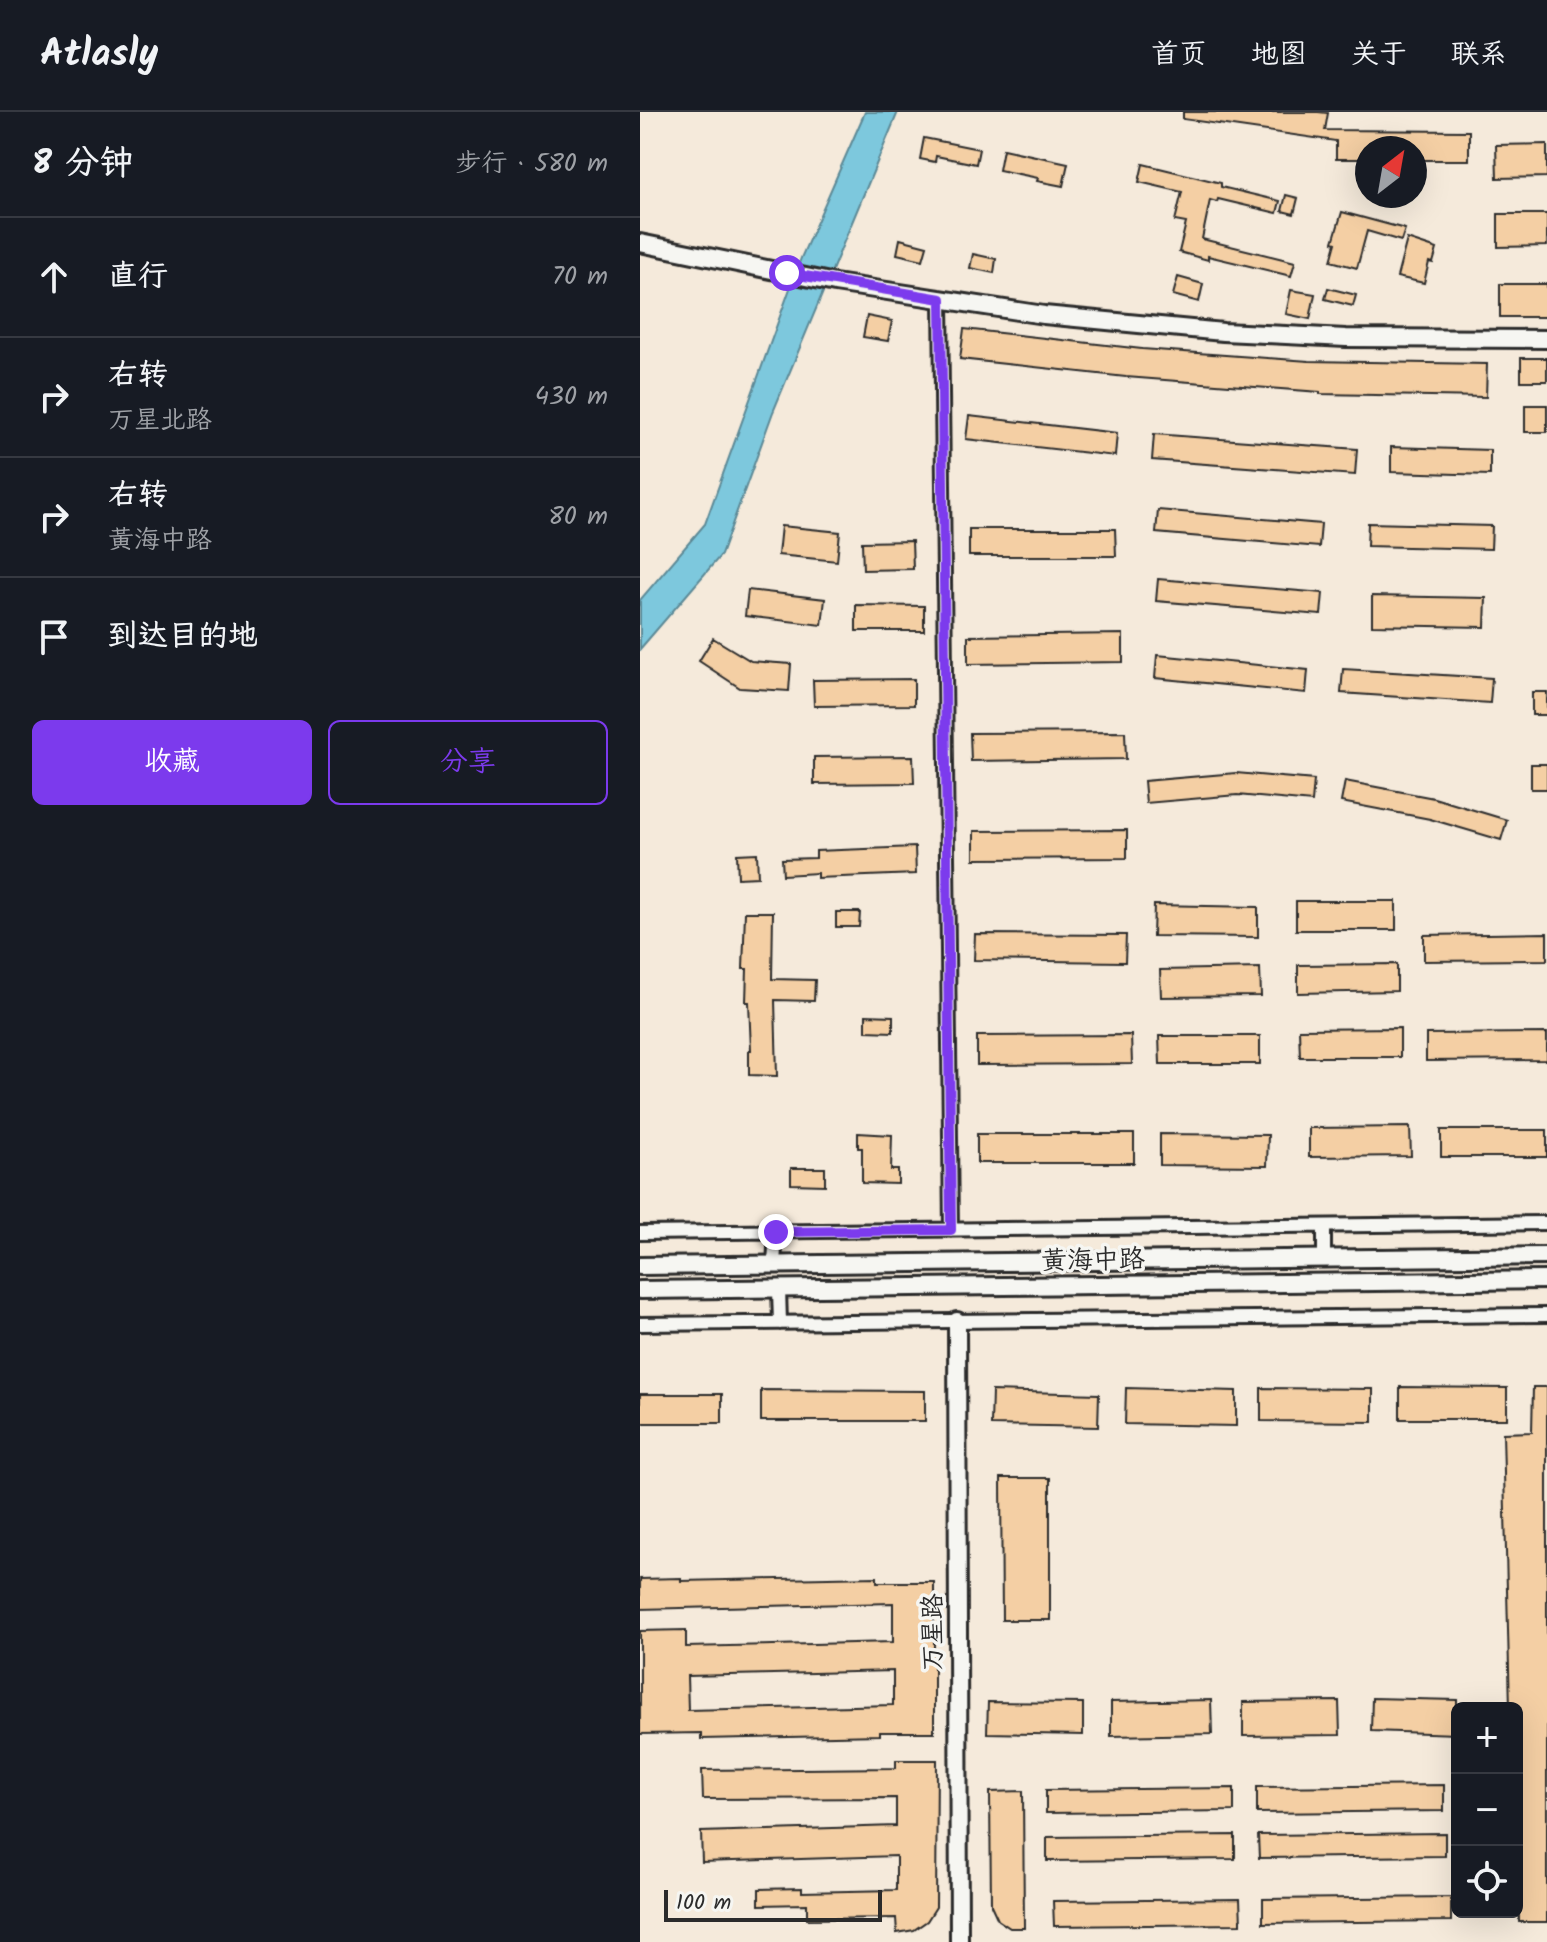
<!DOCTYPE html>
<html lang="zh">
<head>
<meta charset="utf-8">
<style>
	body { margin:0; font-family:Kalam,"LXGW WenKai TC",sans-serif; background:#242831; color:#f1f3f6 }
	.controls { position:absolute; right:24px; bottom:24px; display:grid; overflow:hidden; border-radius:12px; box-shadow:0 8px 32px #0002 }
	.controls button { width:72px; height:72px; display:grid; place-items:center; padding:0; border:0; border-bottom:2px solid #363941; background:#171b24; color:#f1f3f6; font:40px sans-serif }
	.compass { position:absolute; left:715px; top:24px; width:72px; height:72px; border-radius:50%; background:#171b24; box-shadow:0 8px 32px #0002; rotate:31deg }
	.scale { position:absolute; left:24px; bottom:20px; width:218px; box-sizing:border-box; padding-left:8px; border:4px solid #2b2b2b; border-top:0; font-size:22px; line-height:28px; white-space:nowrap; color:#2b2b2b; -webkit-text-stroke:6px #f6f6f2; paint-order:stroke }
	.stop { position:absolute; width:24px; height:24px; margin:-18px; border:6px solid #7c3aed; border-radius:50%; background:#fff }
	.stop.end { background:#7c3aed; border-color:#fff; box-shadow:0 2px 8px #0008 }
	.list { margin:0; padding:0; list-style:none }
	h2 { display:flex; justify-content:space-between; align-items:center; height:104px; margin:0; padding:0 32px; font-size:34px }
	h2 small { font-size:26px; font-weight:400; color:#9ea1a6 }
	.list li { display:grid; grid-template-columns:52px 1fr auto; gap:24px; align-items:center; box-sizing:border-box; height:120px; padding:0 32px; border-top:2px solid #363941 }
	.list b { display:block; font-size:30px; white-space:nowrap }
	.list p { margin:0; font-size:26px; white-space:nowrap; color:#9ea1a6 }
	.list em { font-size:26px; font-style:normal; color:#9ea1a6 }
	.actions { display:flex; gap:16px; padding:24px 32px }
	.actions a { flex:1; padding:18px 0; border:2px solid #7c3aed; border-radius:12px; text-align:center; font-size:28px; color:#7c3aed }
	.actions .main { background:#7c3aed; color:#fff }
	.icon { flex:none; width:44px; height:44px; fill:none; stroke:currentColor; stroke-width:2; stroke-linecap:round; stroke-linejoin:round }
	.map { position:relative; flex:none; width:907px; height:1830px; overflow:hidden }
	header { display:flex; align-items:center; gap:48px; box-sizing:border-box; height:112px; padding:0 40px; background:#171b24; border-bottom:2px solid #363941 }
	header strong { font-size:38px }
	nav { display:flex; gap:44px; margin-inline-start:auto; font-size:28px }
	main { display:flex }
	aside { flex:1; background:#171b24 }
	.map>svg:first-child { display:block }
	.water { fill:#7dc8dd; stroke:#5c8996; stroke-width:2 }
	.building { fill:#f4cfa4; stroke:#2b2b2b; stroke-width:2; fill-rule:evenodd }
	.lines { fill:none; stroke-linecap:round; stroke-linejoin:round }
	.street-casing { stroke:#2b2b2b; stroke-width:18 }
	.secondary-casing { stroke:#2b2b2b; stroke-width:22 }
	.street { stroke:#f6f6f2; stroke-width:12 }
	.secondary { stroke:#f6f6f2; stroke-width:16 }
	.route { stroke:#7c3aed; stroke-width:10 }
	.labels { text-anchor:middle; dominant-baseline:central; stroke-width:7; stroke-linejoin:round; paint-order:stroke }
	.street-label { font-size:26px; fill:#2b2b2b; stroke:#f6f6f2 }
</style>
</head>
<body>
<header>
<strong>Atlasly</strong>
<nav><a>首页</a><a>地图</a><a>关于</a><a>联系</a></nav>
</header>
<main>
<aside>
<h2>8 分钟<small>步行 · 580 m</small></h2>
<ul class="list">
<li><svg class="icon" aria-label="ahead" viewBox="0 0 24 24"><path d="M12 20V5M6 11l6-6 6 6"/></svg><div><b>直行</b></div><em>70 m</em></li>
<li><svg class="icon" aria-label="right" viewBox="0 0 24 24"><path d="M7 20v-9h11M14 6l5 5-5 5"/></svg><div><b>右转</b><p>万星北路</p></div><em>430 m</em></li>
<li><svg class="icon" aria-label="right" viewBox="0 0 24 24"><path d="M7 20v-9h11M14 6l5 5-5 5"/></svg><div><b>右转</b><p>黄海中路</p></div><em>80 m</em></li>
<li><svg class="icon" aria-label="arrive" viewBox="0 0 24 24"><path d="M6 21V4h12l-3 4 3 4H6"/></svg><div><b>到达目的地</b></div></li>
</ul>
<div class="actions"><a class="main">收藏</a><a>分享</a></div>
</aside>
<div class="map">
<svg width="907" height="1830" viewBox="0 0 907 1830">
	<rect width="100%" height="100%" fill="#f5eadb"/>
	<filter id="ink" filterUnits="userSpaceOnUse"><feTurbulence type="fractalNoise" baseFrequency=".0125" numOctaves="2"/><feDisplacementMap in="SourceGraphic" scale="16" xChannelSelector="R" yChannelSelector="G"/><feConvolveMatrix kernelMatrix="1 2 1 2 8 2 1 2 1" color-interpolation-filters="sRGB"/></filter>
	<g filter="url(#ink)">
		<path class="water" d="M225,0H258L133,300L81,443L0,537V488L65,412L161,146Z"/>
		<path class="building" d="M543,0H678L688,1L685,18L829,19V48H775V36H727V47H696V29L543,7Z
			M284,26L339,37L336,52L296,44L295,50L280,47Z
			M907,32V65L857,66L856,33Z
			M363,37L428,51L423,74L397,69L398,66L359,58Z
			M503,52L581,71V75L640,89L637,101L578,87L577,90L570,88L562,127L655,150L651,164L568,144V148L539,140L546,111L535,109L542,80L499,70Z
			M646,83L658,86L654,102L642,99Z
			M702,100L765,117L761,129L727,119L717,156L691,149L696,131L693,130Z
			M858,102H907V134L858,135Z
			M260,127L287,134L283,148L257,142Z
			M767,127L797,137L793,151L789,150L784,171L757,165Z
			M333,142L356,147L354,161L330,156Z
			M538,165L563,172L559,190L533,183Z
			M860,172H907V205H860Z
			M688,176L716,183L713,194L685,187Z
			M651,178L675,182L670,207L646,202Z
			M227,204L252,209L248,229L223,225Z
			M324,217L502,237L669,249L847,252L846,285L680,282V280L486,265L320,247Z
			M881,246H907V269H881Z
			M885,293H907V320H885Z
			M329,304L477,321L475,344L326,327Z
			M514,322L717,337L715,363L512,348Z
			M751,335L850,338V363L751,360Z
			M518,398L681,412L679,435L516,421Z
			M728,411L852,414L851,437L727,434Z
			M141,414L200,420L197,449L138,443Z
			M329,417H475L476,444H329Z
			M272,429L273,457L223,458L222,430Z
			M518,467L683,481L681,503L516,489Z
			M108,478L185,487L182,513L105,504Z
			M732,484L846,486L845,515L732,513Z
			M216,493L284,494V519H216Z
			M483,522V550L328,552V524Z
			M73,526L111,549L151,552L149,579L100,576L59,549Z
			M517,543L668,558L666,581L515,566Z
			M703,557L852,566L850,591L701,581Z
			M274,567V593L174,594L173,568Z
			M892,580H907V603H892Z
			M485,620L486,647L331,649L330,621Z
			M273,644L274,671L174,672V645Z
			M891,652H907V677H891Z
			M596,661L674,668L672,690L597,683L506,691L504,669Z
			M705,669L794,686L867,708L861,728L790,707L701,690Z
			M487,718V746L334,747V719Z
			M275,735L276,762L177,766V761L143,763L142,747L176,746V739Z
			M117,741L118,765L98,766L97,742Z
			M656,789H756V818H656Z
			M514,793L618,795V825L513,824Z
			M105,800H133L132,867L175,868L174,889L135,888L137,964L109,963V938H111L109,890H106L107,857H103Z
			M196,800H220L219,815H196Z
			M907,821V848L784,849V823Z
			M335,822L486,823L485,850L334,848Z
			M757,852V879L658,881V853Z
			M620,856L621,884L521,885L520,858Z
			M226,903L253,904V920L226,919Z
			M760,916V945H660L659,917Z
			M907,921V948L786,949V922Z
			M491,923L492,952L337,953V924Z
			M519,924H620V952H520Z
			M770,1015L771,1044L669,1045V1016Z
			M801,1018H907V1045H801Z
			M218,1021L252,1023L251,1058H258V1072L222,1071V1036H218Z
			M337,1022H494V1051H337Z
			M520,1022L628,1023L627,1054L520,1053Z
			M151,1056H185V1073L151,1072Z
			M760,1275L867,1276V1307H760Z
			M893,1275H907V1810H879L877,1596H870L863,1321L892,1320Z
			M486,1276L596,1279V1314L485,1312Z
			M621,1276L733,1277V1310L621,1309Z
			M121,1278L285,1279V1309H121Z
			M352,1279L459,1282L458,1315L351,1313Z
			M0,1282H82V1311H0Z
			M361,1366H410V1508H362Z
			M237,1465V1470H294V1620H240V1623L61,1627V1621L0,1622V1519L46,1518V1535L253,1530V1491L0,1497V1467L41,1466V1469ZM253,1559V1593L48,1598L47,1564Z
			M732,1586L817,1588V1622L731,1619Z
			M571,1588L572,1622L471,1624V1590Z
			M699,1589L700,1623L603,1624V1590Z
			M348,1590L443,1591V1623L347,1621Z
			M256,1648H297L296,1795L287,1809L274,1818L257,1821L256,1806L167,1807V1792L119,1793V1777L162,1776V1780L256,1778V1744L62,1750L61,1720L256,1714V1686L63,1687L62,1658L256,1656Z
			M804,1673V1699L617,1701V1675Z
			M594,1676V1699L406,1701V1678Z
			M383,1679L384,1816H370L358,1808L351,1793L350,1680Z
			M805,1721V1744L619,1746L618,1723Z
			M595,1723V1747L407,1749V1725Z
			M811,1785V1809L623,1811V1787Z
			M600,1787L601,1812L414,1814L413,1789Z"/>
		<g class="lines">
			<g class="street-casing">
				<path id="street" d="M301,187L311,1118
					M0,1121L907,1111
					M684,1146V1114
					M134,1152L136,1120
					M139,1177L140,1211
					M0,1212L907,1203"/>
			</g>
			<g class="secondary-casing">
				<path id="secondary" d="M0,131L195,171L404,203L583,220L706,226L907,227
					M0,1154L907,1144
					M0,1178L907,1168
					M317,1209L319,1830"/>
			</g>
			<use href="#street" class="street"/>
			<use href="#secondary" class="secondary"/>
		</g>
	</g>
	<g class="lines" filter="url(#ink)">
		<path class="route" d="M136,1120L311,1118L301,187L147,161"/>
	</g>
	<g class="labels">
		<g class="street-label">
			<text transform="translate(453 1149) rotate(-1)">黄海中路</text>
			<text transform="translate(294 1520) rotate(-90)">万星路</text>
		</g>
	</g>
</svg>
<div class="controls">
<button>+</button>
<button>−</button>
<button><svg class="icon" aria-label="locate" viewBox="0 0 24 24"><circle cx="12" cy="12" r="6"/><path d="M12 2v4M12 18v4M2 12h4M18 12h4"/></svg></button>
</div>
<svg class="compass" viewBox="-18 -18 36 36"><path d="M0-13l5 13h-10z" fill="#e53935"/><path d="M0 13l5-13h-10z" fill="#9ea1a6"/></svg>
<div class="scale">100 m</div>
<div class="stop" style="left:147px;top:161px"></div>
<div class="stop end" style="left:136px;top:1120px"></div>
</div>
</main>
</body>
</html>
